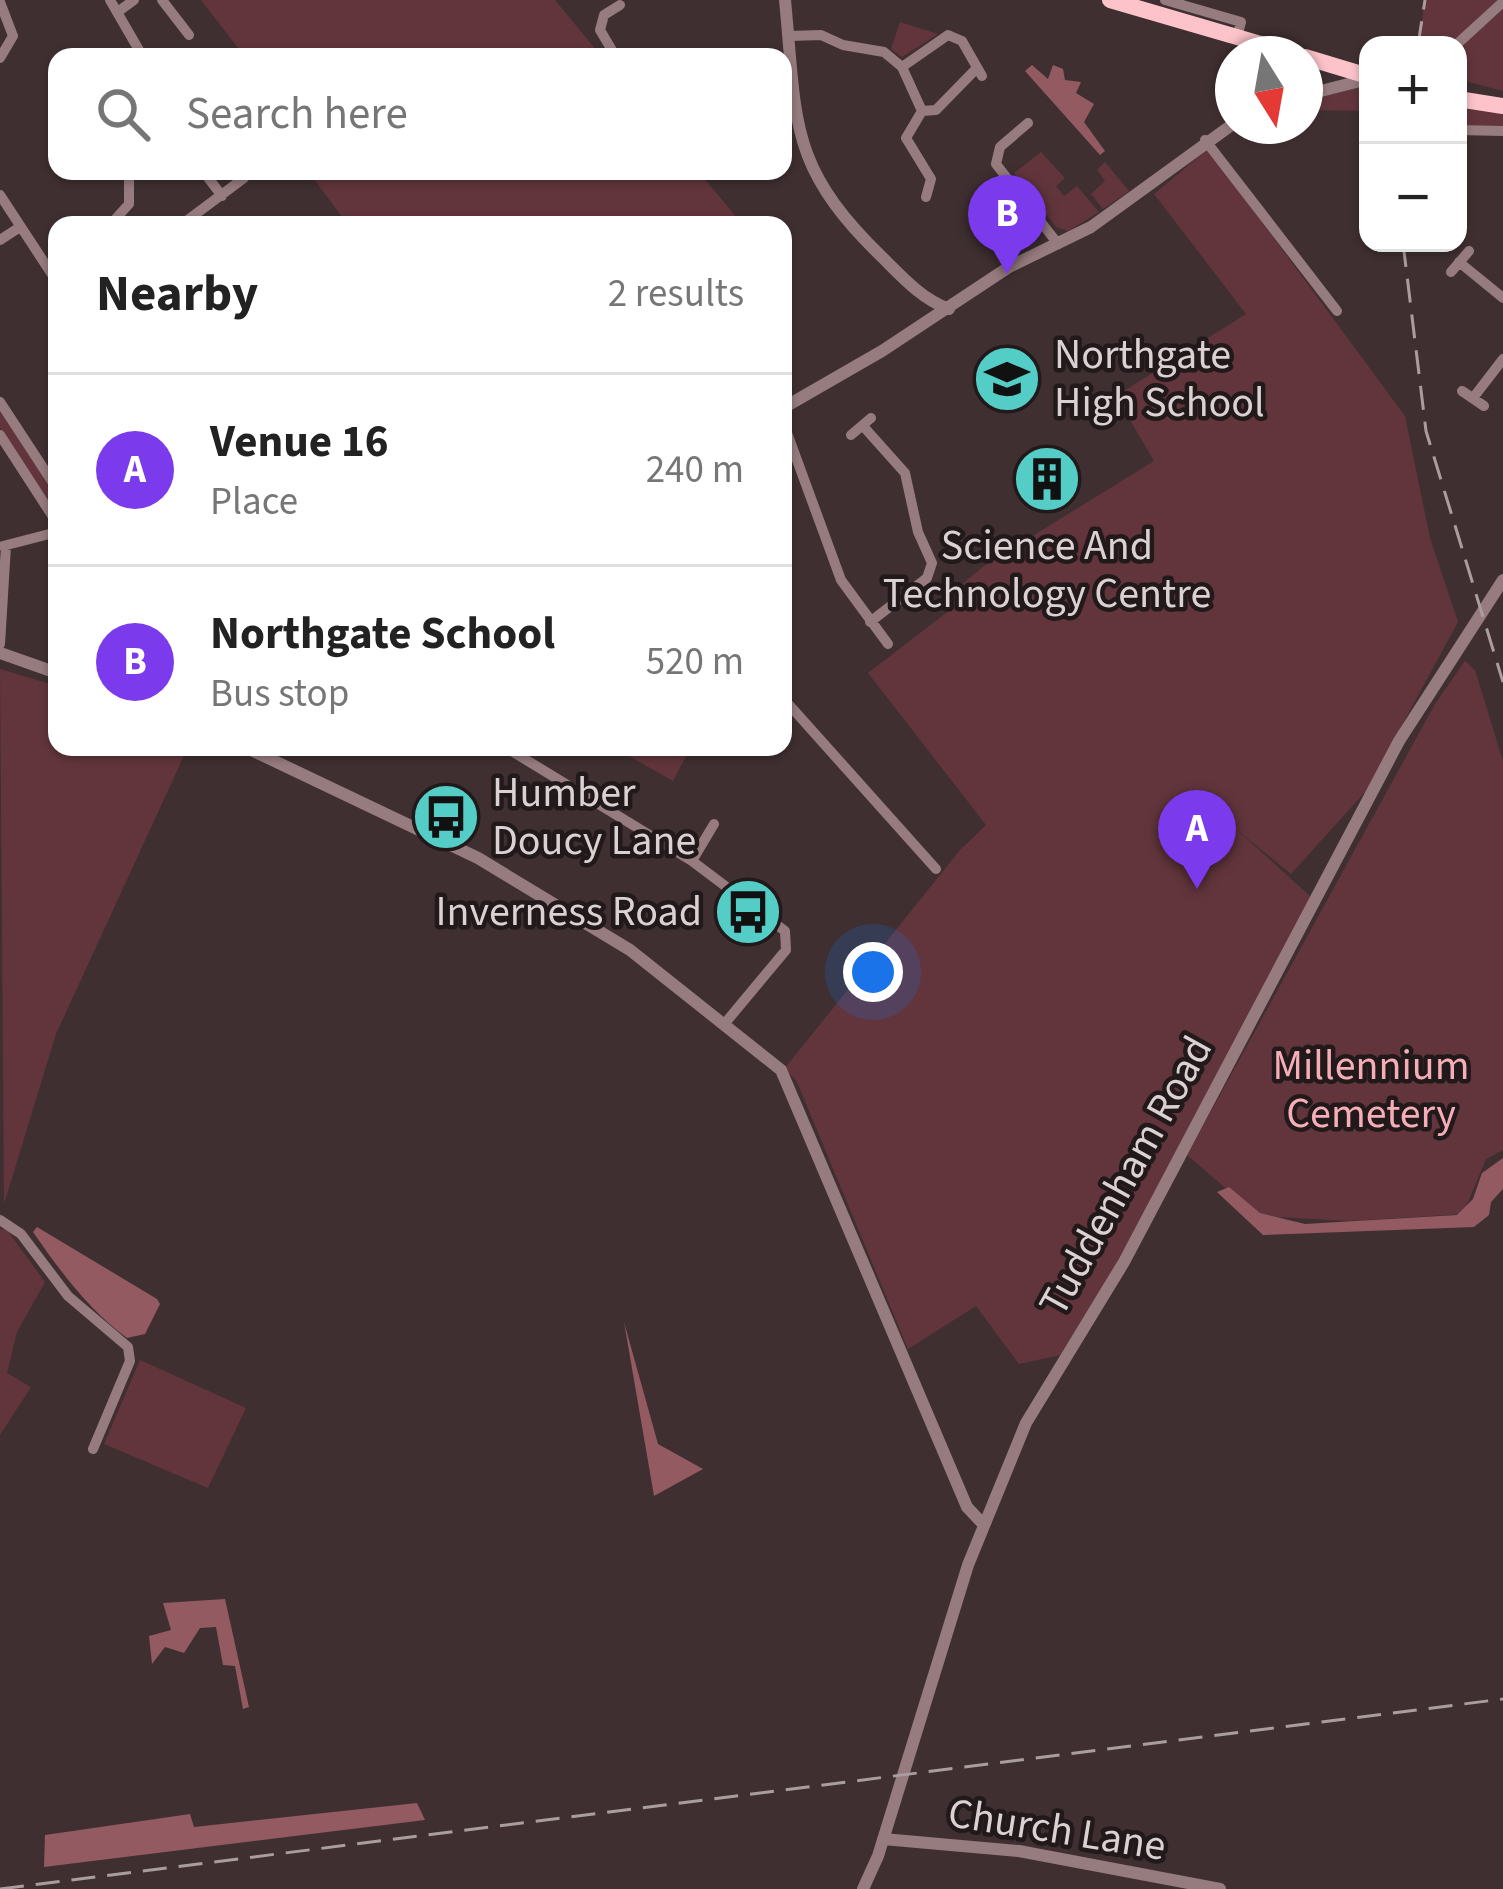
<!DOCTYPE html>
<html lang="en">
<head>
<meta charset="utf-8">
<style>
	body { margin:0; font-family:"Source Sans 3",sans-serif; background:#f6f6f6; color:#222 }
	.controls { position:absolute; right:36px; top:36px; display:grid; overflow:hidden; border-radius:24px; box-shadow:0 3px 9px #0004 }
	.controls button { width:108px; height:108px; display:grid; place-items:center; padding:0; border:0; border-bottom:3px solid #e0e0e0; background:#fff; color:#222; font:60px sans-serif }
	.compass { position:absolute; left:1215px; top:36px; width:108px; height:108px; border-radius:50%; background:#fff; box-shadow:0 3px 9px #0004; rotate:169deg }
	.you { position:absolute; left:873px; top:972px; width:42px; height:42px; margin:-30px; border:9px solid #fff; border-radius:50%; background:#1a73e8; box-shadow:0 0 0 18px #1a73e833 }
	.badge { display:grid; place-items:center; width:78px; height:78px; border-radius:50%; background:#7c3aed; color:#fff; font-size:39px; font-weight:700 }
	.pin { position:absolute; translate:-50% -99px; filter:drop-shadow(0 3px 6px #0008) }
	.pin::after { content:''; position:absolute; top:63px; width:42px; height:36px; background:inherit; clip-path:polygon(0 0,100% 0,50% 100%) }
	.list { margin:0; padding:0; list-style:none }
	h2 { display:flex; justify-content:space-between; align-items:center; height:156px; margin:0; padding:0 48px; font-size:51px }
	h2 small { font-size:39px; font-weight:400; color:#767676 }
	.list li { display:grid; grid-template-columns:78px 1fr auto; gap:36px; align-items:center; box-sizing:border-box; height:192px; padding:0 48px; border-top:3px solid #e0e0e0 }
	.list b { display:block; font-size:45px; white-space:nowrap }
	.list p { margin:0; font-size:39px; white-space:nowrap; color:#767676 }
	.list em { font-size:39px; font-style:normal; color:#767676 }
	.icon { flex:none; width:66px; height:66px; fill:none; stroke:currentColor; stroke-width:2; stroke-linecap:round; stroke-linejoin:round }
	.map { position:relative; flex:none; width:1503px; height:1889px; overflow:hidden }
	.search { position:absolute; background:#fff; box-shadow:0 3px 9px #0004; left:48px; top:48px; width:744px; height:132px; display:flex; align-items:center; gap:30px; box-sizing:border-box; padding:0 42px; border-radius:24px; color:#767676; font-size:45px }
	.panel { position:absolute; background:#fff; box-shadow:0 3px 9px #0004; left:48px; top:216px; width:744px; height:540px; border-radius:24px }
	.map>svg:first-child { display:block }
	.green { fill:#62353c }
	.forest { fill:#935a62 }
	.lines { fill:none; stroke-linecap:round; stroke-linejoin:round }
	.minor { stroke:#977c7f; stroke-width:10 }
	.tertiary { stroke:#977c7f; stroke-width:12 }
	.primary { stroke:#fcc4ca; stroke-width:16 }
	.rail { stroke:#aa9d9f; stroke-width:3; stroke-dasharray:24 12; stroke-linecap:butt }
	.labels { text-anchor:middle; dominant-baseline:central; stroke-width:9; stroke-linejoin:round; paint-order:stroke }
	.poi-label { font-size:42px; fill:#dcd1d2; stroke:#21191a; text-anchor:start }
	.park-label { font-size:42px; fill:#f5adb7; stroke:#21191a }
	.street-label { font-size:42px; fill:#dcd1d2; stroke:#21191a }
</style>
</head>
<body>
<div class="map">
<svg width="1503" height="1889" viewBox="0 0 1503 1889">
	<rect width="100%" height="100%" fill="#3f2f31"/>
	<path class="green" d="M201,0H555L602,57H245Z
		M1425,0H1498L1450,45H1418Z
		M1503,9V91L1458,79V49Z
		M900,22L938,34L902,57L891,49Z
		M1368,85V111L1305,110V101Z
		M1466,108L1503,113V126L1460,127Z
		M1208,149L1405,416L1430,538L1458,622L1366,791L1291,874L1235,828L1311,897L1117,1263L1060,1355L1019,1364L976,1306L908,1349L797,1082L785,1068L960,850L986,825L868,673L950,610L944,599L984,566L1154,461L1116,396L1246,314L1154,194Z
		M1041,152L1065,178L1056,186L1064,196L1077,186L1099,212L1068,231L1056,227L1014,173Z
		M1105,162L1129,191L1103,209L1091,194L1105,181L1097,170Z
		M308,171H698L743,225H348Z
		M0,411L57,496V515L0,428Z
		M1465,661L1475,670L1503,761V1150L1486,1159L1463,1214L1350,1221L1258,1216L1187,1155L1435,704Z
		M0,669L57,686V747H188L56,1034L4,1204Z
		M613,747H691L673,781Z
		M0,1229L7,1230L45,1282L17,1332L7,1373L31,1387L0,1435Z
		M140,1360L246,1408L208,1488L104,1444Z"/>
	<path class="forest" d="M1032,65L1048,79L1053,65L1063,69L1065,80L1081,82L1076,93L1094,104L1084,122L1105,151L1100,155L1025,71Z
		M1503,1158V1189L1491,1202L1489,1215L1474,1227L1263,1235L1217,1192L1229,1187L1260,1213L1305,1224L1457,1215L1473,1199L1482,1173Z
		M37,1227L157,1299L160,1304L145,1334L127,1338C89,1310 60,1271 33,1232Z
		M624,1322L658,1444L703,1469L654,1496Z
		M225,1599L249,1707L243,1709L235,1666L223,1665L216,1627L200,1628L184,1653L165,1647L152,1664L149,1636L171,1630L163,1603Z
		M417,1803L425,1820L44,1867L45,1835L190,1814L194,1827Z"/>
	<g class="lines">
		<path class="minor" d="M110,0L143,57
			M162,0L189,35
			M1165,0L1241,22L1237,37
			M0,2L13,36L0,58
			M119,11L134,0
			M789,36L821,35L843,45L884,52L902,67L922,111L906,138L931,179L926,197
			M1456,45L1503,2
			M616,57L600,30L604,15L620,5
			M902,67L948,35L962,41L982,76
			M922,111L936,110L976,69
			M1028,123L1000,147L996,164L1058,244
			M1458,130L1503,131
			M1205,140L1337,311
			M203,171L222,196
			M0,195L57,282
			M110,225L129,204V171
			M181,225L244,178
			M0,240L20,227
			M1459,262L1503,298
			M1451,272L1469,251
			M1462,391L1484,406
			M1473,398L1503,359
			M0,402L57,489
			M783,422L841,580L888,644
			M863,426L905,473L918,532L932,563L927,578L870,622
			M0,435L57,523
			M851,435L871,418
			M3,546L57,532
			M0,644L6,546
			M783,698L936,869
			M505,747L692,861L785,931L786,950L726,1022
			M692,861L714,824
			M0,1220L21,1234L68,1296L128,1347L130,1361L93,1449"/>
		<path class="tertiary" d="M785,0C797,124 788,166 883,258C903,278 922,299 949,309
			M1305,95L1368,79
			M783,408L882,351L1009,267L1091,227L1233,124
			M0,653L57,673
			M245,747L478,858L630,950L781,1070L967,1507L983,1524
			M883,1839L1019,1851L1220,1889
			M863,1889L878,1856L968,1565L1026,1423L1124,1262L1399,741L1503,580"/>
		<path class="primary" d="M1110,0L1295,54
			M1305,57L1368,76
			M1458,99L1503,106"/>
		<path class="rail" d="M1418,45L1425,0
			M1403,243L1426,431L1503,682
			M0,1889L1503,1699"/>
	</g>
	<defs>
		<g id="school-disc" transform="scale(3.45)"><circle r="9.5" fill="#54cdc7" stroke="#21191a"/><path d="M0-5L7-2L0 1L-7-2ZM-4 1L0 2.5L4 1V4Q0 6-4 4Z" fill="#111"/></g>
		<g id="building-disc" transform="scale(3.45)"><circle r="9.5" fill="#54cdc7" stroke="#21191a"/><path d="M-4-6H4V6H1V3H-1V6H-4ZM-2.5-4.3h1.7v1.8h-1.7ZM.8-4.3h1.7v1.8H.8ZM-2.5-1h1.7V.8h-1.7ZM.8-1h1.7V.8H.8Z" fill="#111"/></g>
		<g id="bus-disc" transform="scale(3.45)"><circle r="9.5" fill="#54cdc7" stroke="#21191a"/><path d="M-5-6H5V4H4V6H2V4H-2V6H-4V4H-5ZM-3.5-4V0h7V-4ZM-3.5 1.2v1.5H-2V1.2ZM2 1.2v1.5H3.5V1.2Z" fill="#111"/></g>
	</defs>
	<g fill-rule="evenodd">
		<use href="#school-disc" x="1007" y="379"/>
		<use href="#building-disc" x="1047" y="479"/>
		<use href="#bus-disc" x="446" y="817"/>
		<use href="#bus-disc" x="748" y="912"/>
	</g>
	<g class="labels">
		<g class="poi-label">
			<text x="1054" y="355">Northgate<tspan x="1054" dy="48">High School</tspan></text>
			<text x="1047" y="546" text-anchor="middle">Science And<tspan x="1047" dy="48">Technology Centre</tspan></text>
			<text x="492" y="793">Humber<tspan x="492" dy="48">Doucy Lane</tspan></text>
			<text x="702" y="912" text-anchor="end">Inverness Road</text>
		</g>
		<g class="park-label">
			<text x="1371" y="1066">Millennium<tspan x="1371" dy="48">Cemetery</tspan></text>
		</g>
		<g class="street-label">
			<text transform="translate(1126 1176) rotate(-61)">Tuddenham Road</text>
			<text transform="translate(1057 1830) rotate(9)">Church Lane</text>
		</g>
	</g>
</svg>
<div class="controls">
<button>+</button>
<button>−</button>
</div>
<svg class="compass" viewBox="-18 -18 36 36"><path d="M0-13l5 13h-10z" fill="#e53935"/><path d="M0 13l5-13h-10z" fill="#767676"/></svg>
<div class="you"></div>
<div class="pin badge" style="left:1197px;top:889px">A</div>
<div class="pin badge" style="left:1007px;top:274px">B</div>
<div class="search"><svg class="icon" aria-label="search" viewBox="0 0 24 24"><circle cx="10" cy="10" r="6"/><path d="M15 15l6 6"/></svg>Search here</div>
<section class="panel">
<h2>Nearby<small>2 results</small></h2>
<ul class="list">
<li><span class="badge">A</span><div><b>Venue 16</b><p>Place</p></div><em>240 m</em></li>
<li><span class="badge">B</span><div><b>Northgate School</b><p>Bus stop</p></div><em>520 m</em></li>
</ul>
</section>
</div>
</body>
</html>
